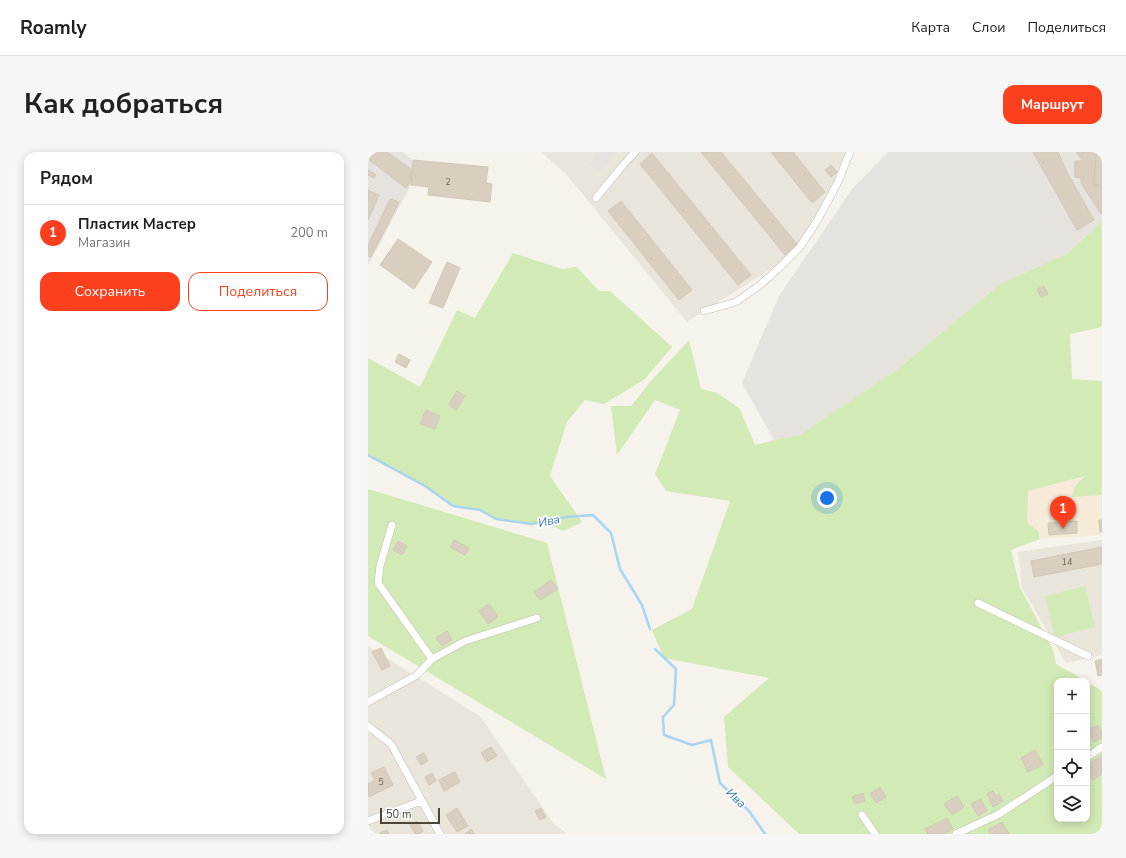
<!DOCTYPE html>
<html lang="ru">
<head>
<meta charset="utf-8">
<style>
	body { margin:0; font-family:"Nunito Sans",sans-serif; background:#f6f6f6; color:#202124 }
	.controls { position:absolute; right:12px; bottom:12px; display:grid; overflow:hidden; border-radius:8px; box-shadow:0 2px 10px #0003 }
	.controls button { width:36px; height:36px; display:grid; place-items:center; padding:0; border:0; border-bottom:1px solid #e0e0e0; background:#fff; color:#202124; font:20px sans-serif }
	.scale { position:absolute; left:12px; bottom:10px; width:60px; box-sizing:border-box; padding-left:4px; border:2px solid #4b4439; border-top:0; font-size:11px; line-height:14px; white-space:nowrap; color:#4b4439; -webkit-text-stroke:3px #fff; paint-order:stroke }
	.you { position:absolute; left:459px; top:346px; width:14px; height:14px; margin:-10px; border:3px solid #fff; border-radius:50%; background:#1a73e8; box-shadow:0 0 0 6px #1a73e833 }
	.badge { display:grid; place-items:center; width:26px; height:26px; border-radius:50%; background:#fc3f1d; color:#fff; font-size:13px; font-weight:700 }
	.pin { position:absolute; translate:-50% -33px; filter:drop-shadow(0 1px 2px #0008) }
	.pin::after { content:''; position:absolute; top:21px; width:14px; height:12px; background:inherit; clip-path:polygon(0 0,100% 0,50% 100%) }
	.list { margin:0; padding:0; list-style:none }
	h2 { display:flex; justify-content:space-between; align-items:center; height:52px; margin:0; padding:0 16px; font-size:17px }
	h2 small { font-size:13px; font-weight:400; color:#757577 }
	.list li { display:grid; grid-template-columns:26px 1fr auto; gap:12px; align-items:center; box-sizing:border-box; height:56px; padding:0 16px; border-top:1px solid #e0e0e0 }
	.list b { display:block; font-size:15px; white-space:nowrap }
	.list p { margin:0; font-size:13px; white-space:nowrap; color:#757577 }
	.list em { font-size:13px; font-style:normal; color:#757577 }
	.actions { display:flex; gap:8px; padding:12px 16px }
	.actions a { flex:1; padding:9px 0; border:1px solid #fc3f1d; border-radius:12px; text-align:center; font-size:14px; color:#fc3f1d }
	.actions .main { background:#fc3f1d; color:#fff }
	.icon { flex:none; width:22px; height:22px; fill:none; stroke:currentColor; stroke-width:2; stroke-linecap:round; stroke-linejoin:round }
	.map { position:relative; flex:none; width:734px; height:682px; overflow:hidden; border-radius:12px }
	header { display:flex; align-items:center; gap:24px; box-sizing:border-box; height:56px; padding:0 20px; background:#fff; border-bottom:1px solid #e0e0e0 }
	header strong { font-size:19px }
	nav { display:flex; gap:22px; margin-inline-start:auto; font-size:14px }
	.intro { display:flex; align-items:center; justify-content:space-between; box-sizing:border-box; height:96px; padding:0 24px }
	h1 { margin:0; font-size:28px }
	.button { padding:10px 18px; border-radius:12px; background:#fc3f1d; color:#fff; font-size:14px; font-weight:700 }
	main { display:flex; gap:24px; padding:0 24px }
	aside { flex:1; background:#fff; border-radius:12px; box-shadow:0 2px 10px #0003 }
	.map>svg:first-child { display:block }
	.residential { fill:#eae5da }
	.commercial { fill:#f7ead8 }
	.industrial { fill:#e6e2dd }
	.green { fill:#d2eab5 }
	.parking { fill:#e5e3e0 }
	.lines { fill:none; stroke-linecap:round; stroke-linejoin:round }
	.stream { stroke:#a9d4f2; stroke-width:2.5 }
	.building { fill:#d8cfc1; stroke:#d3c7b4 }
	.minor-casing { stroke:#c2bbae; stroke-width:8 }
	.minor { stroke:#fff; stroke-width:7 }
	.labels { text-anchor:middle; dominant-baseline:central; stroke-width:3.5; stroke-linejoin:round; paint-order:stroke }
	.number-label { font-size:9px; fill:#6e675b }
	.water-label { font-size:12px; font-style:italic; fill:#2e7ab2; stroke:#fff }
</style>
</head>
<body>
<header>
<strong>Roamly</strong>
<nav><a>Карта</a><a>Слои</a><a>Поделиться</a></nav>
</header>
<div class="intro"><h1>Как добраться</h1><a class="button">Маршрут</a></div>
<main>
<aside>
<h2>Рядом<small></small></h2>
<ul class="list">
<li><span class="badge">1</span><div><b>Пластик Мастер</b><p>Магазин</p></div><em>200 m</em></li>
</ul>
<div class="actions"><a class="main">Сохранить</a><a>Поделиться</a></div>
</aside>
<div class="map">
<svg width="734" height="682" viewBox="0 0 734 682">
	<rect width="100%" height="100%" fill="#f6f3ec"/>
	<path class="residential" d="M173,0H480L469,24L431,93L406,115L319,170L199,23Z
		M734,388V503L698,511L654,436L650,400Z
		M0,494L113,565L185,671L199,682H0Z"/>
	<path class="commercial" d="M718,324L705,345L734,343V383L672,387L670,379L659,371L660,339Z"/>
	<path class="industrial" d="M0,0H34L45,8L43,33L0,113Z
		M520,0H734V69L700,101L632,132L531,216L431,283L406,288L374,231L411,144L484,37Z"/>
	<path class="green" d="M734,69V175L702,182L704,227L734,229V343L704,345L707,334L717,324L660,339L659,371L670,379L672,387L643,398L652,435L686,500L688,512L718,529H689V667H719V530L734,539V682H431L360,615L356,565L401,526L296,506L284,478L324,457L362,349L298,339L287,322L312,258L287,248L249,303L243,254H263L282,230L321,188L333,237L349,241L372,257L387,293L406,288L431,283L531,216L632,132L700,101Z
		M145,101L194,117L209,115L231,139H242L304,195L277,227L236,252L217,248L199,270L182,324L214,370L196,379L174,370L164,372L128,367L112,358L85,354L57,334L0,303V206L52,235L89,158L107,166Z
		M0,337L179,391L238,627L0,484Z
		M717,434L727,475L687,485L677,444Z"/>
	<path class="parking" d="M229,0H248L233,19L221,13Z"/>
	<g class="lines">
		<path class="stream" d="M0,303L57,334L85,354L112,358L128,367L164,372L198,365L225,363L243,381L252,417L274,453L282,477
			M287,497L308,517L306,553L295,565L296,583L324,593L343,588L352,631L381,659L397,682"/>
	</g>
	<path class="building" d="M0,0H19L44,18L43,29L38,36L0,7Z
		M333,0H353L429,92L417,103Z
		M403,0H425L457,40L444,51Z
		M665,0H690L699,20L726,68L709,78Z
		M708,0H734V2L728,1L726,33L734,34V61L733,62L713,31V26L707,25V9H715Z
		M284,1L383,123L370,133L272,12Z
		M728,1L734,2V34L726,33Z
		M45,8L120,15L118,31L124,32L122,50L60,43L61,35L43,33Z
		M463,13L469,20L463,25L457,18Z
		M0,18L8,23L6,26L0,23Z
		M0,38L11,43L0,68Z
		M22,47L31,50L3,105L0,104V93Z
		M253,49L324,138L311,148L240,59Z
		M30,87L64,110L46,137L12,113Z
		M79,110L92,116L75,156L61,151Z
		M676,134L680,142L673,145L669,137Z
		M31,202L42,208L38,216L27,210Z
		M89,239L97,244L88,258L81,253Z
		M58,258L72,264L67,277L52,272Z
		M731,368H734V380H732Z
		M709,369V381L681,383L680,371Z
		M86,388L101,396L97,403L82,395Z
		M30,389L39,394L34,403L25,398Z
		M734,395V412L666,425L663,409Z
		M183,428L190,437L172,448L166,440Z
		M121,452L130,465L120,472L111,459Z
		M79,479L84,488L74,494L68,486Z
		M13,496L22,514L14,518L4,500Z
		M734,507V523L730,524L727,509Z
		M730,573L734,581V586L726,590L719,578Z
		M123,595L129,604L119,610L113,601Z
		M667,598L675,613L660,620L653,606Z
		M56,601L60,609L53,613L48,605Z
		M733,604L734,622L725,628L719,619V613Z
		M16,615L25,633L1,645L0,632L7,628L3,621Z
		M87,620L92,630L76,639L71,628Z
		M64,621L68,629L61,633L57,625Z
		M512,635L518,645L508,651L502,642Z
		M625,639L628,644L631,642L635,649L625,655L619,642Z
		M495,641L497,649L487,652L484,645Z
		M589,644L596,655L584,663L576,652Z
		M613,647L619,659L610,664L603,652Z
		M89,656L100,674L89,680L78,663Z
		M173,656L178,665L172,668L167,659Z
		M579,666L585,677L576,682H560L557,677Z
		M49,669L55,679L51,682H47L42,673Z
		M634,670L641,682H622L620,678Z
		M103,677L107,682H97Z
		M19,678L21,682H13L12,681Z"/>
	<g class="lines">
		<g class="minor-casing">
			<path id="minor" d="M228,46L256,12L267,0
				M336,159L368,150L392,133L411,116L432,95L449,69L469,32L482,0
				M24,373L12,414L10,431L64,507
				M610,451L720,504
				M0,550L49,523L64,507L97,489L169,466
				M0,574L23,592L72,682
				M719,605L734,595
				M494,663L507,682
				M0,669L53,649
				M588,682L631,662L689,624"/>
		</g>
		<use href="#minor" class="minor"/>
	</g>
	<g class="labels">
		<g class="number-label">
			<text x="80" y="30">2</text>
			<text x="699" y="410">14</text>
			<text x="13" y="630">5</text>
		</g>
		<g class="water-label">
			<text transform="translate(181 369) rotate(-13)">Ива</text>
			<text transform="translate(368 646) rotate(44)">Ива</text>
		</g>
	</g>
</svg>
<div class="controls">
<button>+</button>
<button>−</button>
<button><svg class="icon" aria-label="locate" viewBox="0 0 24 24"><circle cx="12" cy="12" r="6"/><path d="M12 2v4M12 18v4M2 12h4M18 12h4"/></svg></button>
<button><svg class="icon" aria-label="layers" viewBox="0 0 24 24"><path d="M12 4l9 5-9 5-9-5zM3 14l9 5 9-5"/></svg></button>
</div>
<div class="scale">50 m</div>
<div class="you"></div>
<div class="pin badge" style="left:695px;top:377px">1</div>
</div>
</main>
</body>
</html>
